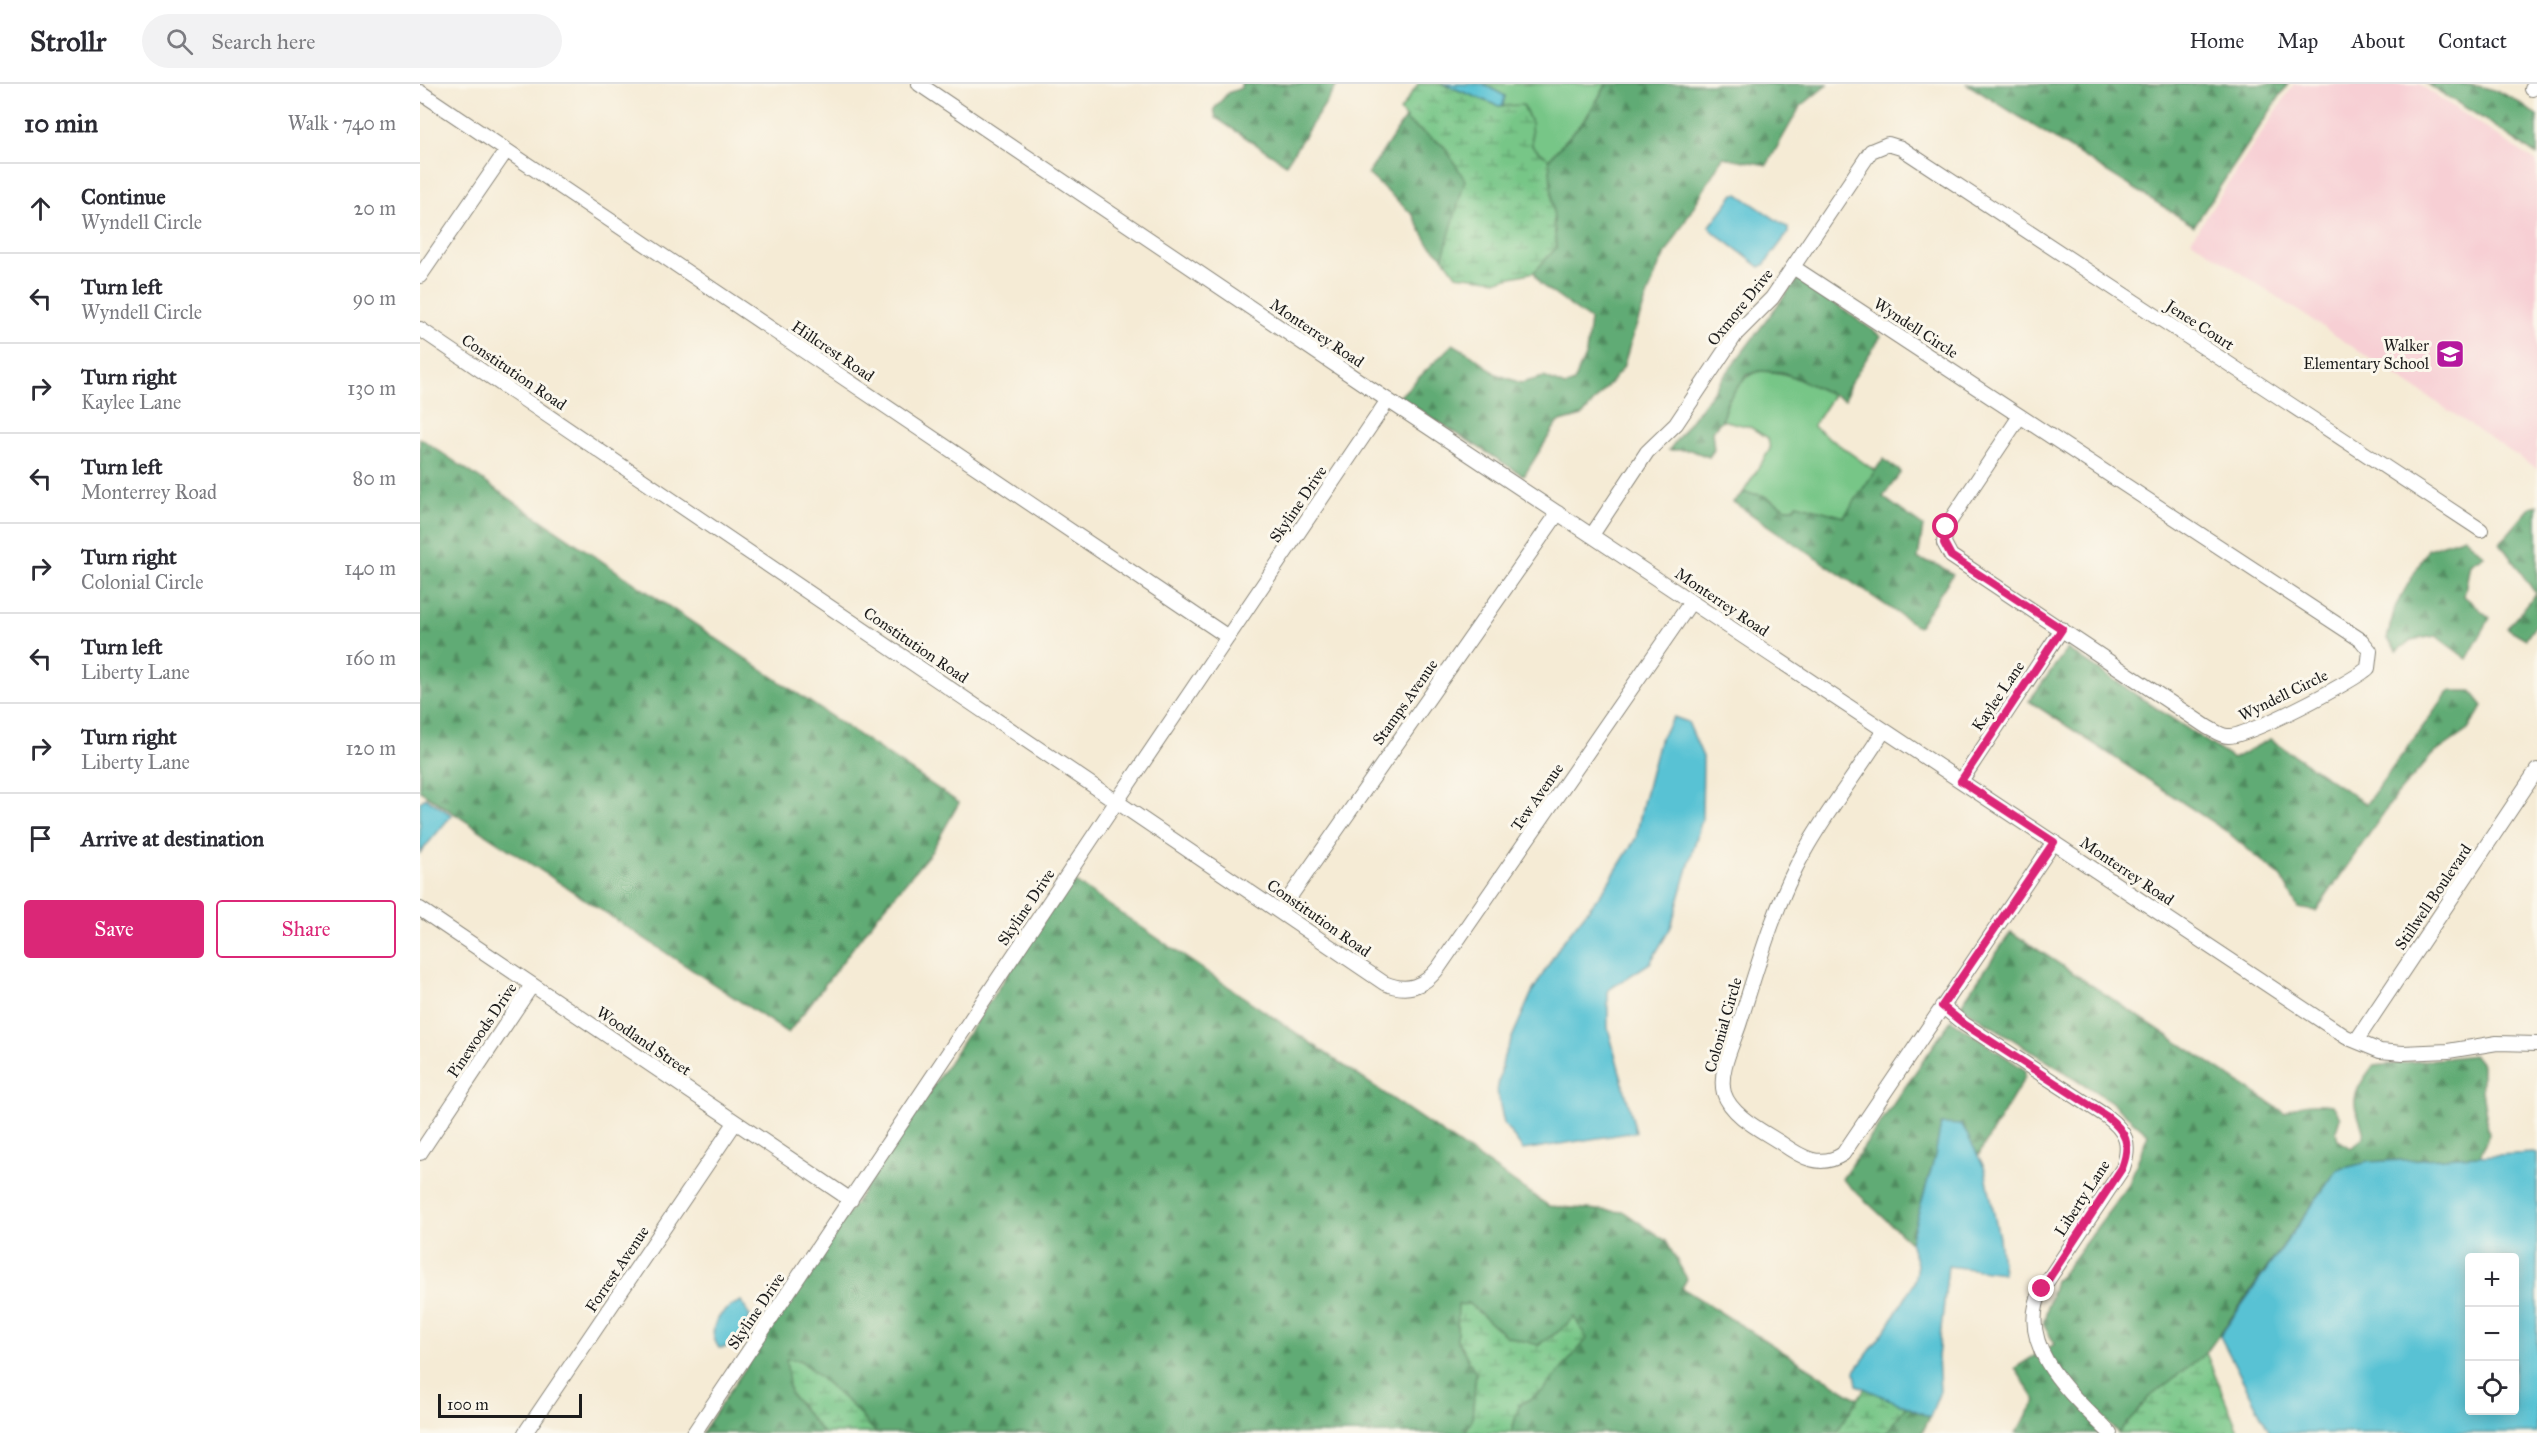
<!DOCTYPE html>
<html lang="en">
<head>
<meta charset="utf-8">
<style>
	body { margin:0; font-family:"IM FELL Great Primer",serif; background:#f2f2f3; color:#2b2b33 }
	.controls { position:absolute; right:18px; bottom:18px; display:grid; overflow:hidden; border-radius:6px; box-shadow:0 3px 15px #0003 }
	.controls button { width:54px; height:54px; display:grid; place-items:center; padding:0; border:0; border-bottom:2px solid #e1e1e2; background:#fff; color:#2b2b33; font:30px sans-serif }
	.scale { position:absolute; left:18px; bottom:15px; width:144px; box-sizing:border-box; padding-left:6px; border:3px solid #1c1c1c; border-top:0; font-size:16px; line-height:21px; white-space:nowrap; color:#1c1c1c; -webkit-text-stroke:4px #fbf7ec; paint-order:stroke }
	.stop { position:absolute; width:18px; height:18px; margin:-14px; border:4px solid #db2777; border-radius:50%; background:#fff }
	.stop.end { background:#db2777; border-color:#fff; box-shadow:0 2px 6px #0008 }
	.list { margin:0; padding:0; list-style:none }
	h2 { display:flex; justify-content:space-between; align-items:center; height:78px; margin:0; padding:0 24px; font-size:26px }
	h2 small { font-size:20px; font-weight:400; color:#7c7c81 }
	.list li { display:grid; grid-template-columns:39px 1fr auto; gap:18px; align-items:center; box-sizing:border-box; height:90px; padding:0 24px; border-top:2px solid #e1e1e2 }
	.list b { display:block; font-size:22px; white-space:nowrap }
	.list p { margin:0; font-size:20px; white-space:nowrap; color:#7c7c81 }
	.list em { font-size:20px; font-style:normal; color:#7c7c81 }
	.actions { display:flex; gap:12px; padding:18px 24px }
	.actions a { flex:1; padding:14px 0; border:2px solid #db2777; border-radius:6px; text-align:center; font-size:21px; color:#db2777 }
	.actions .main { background:#db2777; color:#fff }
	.icon { flex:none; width:33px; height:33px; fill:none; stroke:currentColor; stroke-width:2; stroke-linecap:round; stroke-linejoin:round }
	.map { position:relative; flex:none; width:2117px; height:1349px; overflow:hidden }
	header { display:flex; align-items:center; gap:36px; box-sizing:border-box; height:84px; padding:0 30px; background:#fff; border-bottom:2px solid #e1e1e2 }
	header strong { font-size:28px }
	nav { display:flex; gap:33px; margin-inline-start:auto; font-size:21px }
	.search { width:420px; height:54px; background:#f2f2f3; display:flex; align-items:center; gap:15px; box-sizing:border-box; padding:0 21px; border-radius:33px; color:#7c7c81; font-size:22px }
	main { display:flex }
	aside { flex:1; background:#fff }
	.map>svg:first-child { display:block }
	.built { fill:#f7cfd4 }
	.grass { fill:#77c687; stroke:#4a7152; stroke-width:1.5 }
	.forest { fill:url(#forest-firs); stroke:#3e6448; stroke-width:1.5 }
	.wetland { fill:url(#wetland-marsh); stroke:#4a7152; stroke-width:1.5 }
	.water { fill:#58c2d4; stroke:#3a6f78; stroke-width:1.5; fill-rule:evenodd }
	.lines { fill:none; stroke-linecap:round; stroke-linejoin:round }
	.minor-casing { stroke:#888478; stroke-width:16 }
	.minor { stroke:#fff; stroke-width:14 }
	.route { stroke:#db2777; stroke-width:8 }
	.labels { text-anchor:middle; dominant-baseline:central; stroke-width:6; stroke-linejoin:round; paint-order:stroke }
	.street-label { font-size:16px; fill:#1c1c1c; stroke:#fbf7ec }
	.poi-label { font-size:16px; fill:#1c1c1c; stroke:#fbf7ec; text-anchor:end }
</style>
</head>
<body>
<header>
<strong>Strollr</strong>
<div class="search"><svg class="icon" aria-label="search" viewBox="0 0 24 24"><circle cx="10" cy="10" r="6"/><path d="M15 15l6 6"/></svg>Search here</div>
<nav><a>Home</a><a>Map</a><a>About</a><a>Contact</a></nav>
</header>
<main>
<aside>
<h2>10 min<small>Walk · 740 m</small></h2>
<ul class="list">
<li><svg class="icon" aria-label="ahead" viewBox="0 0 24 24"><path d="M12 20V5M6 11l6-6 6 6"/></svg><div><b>Continue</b><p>Wyndell Circle</p></div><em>20 m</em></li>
<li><svg class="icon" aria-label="left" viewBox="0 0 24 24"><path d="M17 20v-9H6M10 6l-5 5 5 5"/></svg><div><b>Turn left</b><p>Wyndell Circle</p></div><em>90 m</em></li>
<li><svg class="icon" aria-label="right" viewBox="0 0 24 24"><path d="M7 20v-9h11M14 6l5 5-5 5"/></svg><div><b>Turn right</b><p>Kaylee Lane</p></div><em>130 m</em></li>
<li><svg class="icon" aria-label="left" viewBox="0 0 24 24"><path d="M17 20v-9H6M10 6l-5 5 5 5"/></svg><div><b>Turn left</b><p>Monterrey Road</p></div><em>80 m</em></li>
<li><svg class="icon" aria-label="right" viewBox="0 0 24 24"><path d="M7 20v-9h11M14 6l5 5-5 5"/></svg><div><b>Turn right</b><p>Colonial Circle</p></div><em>140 m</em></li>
<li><svg class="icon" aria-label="left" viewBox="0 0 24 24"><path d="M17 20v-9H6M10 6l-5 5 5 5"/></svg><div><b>Turn left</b><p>Liberty Lane</p></div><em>160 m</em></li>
<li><svg class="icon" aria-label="right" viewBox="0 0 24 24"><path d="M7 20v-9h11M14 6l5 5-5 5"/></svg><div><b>Turn right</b><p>Liberty Lane</p></div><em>120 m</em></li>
<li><svg class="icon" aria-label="arrive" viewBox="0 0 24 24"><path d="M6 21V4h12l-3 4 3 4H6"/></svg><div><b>Arrive at destination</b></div></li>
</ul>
<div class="actions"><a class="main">Save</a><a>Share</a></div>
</aside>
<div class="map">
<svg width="2117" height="1349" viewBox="0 0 2117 1349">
	<defs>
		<pattern id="forest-firs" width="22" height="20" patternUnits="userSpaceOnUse" patternTransform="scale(1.5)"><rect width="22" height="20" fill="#61ab74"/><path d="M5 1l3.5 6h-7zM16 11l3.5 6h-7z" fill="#4f8a5e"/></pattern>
		<pattern id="wetland-marsh" width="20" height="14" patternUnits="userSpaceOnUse" patternTransform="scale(1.5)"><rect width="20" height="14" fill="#77c687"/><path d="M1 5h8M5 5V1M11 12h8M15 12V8" fill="none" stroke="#61a06e"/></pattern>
	</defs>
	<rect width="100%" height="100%" fill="#fbf7ec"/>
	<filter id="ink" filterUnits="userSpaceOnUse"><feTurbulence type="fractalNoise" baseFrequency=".0167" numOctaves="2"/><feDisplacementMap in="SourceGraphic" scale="12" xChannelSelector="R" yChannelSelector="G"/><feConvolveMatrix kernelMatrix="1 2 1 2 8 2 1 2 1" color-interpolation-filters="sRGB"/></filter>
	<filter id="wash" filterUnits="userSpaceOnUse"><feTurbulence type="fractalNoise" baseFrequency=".008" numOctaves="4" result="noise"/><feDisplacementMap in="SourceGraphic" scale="24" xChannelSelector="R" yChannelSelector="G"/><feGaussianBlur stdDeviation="1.35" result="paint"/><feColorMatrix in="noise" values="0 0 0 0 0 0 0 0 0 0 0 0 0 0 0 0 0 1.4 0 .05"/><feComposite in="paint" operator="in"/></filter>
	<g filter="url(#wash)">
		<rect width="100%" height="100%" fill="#f5ebd5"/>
		<path class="built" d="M1874,0H1999L2117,78V385L1771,156Z"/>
		<path class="grass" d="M1063,0H1187L1166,34L1129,75L1112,62L1111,39L1104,22H1082L1085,12Z
			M1340,287C1373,288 1384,299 1413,311L1393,342L1455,387L1424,433L1377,420L1374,424H1366L1342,411L1323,409L1350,365L1348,354L1330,343L1302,336C1307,314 1318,294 1340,287Z"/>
		<path class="forest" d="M821,0H918L866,80L796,34L794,25L808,9L821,4Z
			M1187,0H1408L1380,23L1347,81L1303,73L1239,181L1213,251L1203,284L1162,332L1137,339L1104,392L979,313L1033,260L1052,271L1076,290L1101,299L1124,293L1145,302L1154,298L1166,269L1170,236L1120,200L1114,188L1136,164L1129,75L1166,34Z
			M1547,0H1868L1774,142Z
			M2007,0C2058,0 2078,0 2117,32V71L2067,37Z
			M985,34L989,39L1024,62L1046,96L1023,173L1008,159L993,131L948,90Z
			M1378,194L1461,252L1430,300L1425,316L1362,288L1340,287L1327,291L1307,317L1302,336L1292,347L1294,366L1289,373L1270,366H1249Z
			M0,354L539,719L511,768L454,836L368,949L0,707Z
			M1463,375L1481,388L1463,413L1503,442L1498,475L1518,481L1533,490L1498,543L1313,418L1323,409L1342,411L1366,424H1374L1377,420L1424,433Z
			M2117,421V539L2106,555L2087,544L2116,510L2080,459L2111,423Z
			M2044,453L2064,471L2050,480L2044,512L2070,534L2047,575L2016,552L1991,556L1977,567L1967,554L1975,523L2008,465Z
			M1647,565L1813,675L1850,655L1946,720L2029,607H2051L2063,622L2048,646L2012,671L1974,714L1896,827L1878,824L1861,793L1806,747L1609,617Z
			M651,795L1129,1122L1204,1128L1246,1157L1267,1195L1262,1204L1438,1315L1416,1349H1091L1099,1321L1123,1307L1154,1234L1138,1248L1118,1261L1086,1252L1049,1220L1038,1221L1037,1255L1056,1289L1052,1336L1045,1349H456L432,1322L380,1276L367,1275L370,1309L403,1349H282Z
			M1591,848L1865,1029C1879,1018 1897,1019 1913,1021L1920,1033L1916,1047L1918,1056L1931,1064L1944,1053C1943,1043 1939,1035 1936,1026C1931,1010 1944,994 1953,982L2054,971L2062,981V1006L2069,1050L2060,1072L1948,1078L1917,1086L1786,1269L1730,1313L1698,1349L1644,1292L1626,1265L1635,1260L1623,1240L1635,1196L1638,1195L1708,1102L1728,1050L1689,1016L1540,922Z
			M1531,936L1605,986V993L1558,1072L1542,1041H1521L1515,1072L1490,1158L1422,1095Z
			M1617,1270L1684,1349H1596L1616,1317L1595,1284Z
			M1486,1322L1510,1333L1502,1349H1466Z"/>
		<path class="wetland" d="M998,0H1022L1079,22L1103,21L1111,39L1112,62L1129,75L1136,164L1114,188L1078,196L1036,191L1023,173L1045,96L1024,62L989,39L980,27Z
			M1049,1220L1086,1252L1118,1261L1138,1248L1154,1233L1167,1255L1123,1307L1099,1321L1091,1349H1045L1052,1336L1056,1289L1037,1255L1038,1221Z
			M1786,1269L1819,1349H1698L1730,1313Z
			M366,1275L380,1276L432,1322L456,1349H403L370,1309Z
			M1445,1304L1486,1322L1466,1349H1416Z"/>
		<path class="water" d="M1023,0H1063L1085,12L1083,21L1079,22Z
			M1314,110H1318L1368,144V149L1344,181L1340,183L1291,146L1290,142Z
			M1254,633L1268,638L1283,673L1282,735L1251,843L1230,879L1188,906V944L1216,1048L1103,1066L1084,1040L1077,1007L1084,972L1112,908L1141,860L1185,804L1216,754L1223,719L1239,657Z
			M6,714L32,731L0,769V718Z
			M1521,1040L1542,1041L1565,1085L1579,1154L1583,1189L1528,1182L1518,1273L1520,1307L1510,1333L1437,1301L1435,1287L1468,1242L1494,1199L1497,1180L1490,1158L1515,1072Z
			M2114,1069L2117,1070V1349H1850L1800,1252L1917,1086L1948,1078ZM2050,1174H2094V1326H2050Z
			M321,1217L330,1232C323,1253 324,1263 299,1264C284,1243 302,1225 321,1217Z"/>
	</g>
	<g filter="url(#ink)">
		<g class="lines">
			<g class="minor-casing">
				<path id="minor" d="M499,0L954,307L1926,953L1960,967L1983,969L2028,967L2077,959L2117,960
					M2112,5L2115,0
					M0,8L808,553
					M1373,183L1941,556L1950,567L1948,584C1934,597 1826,654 1808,652C1801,652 1793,646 1787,643L1531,472L1524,459L1526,443L1600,332
					M0,192L86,67
					M0,245L964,899C987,909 1004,903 1019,883L1271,518
					M1172,451L1227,368L1256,340L1316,250L1352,214L1451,67L1468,60L1481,64L2061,446
					M1464,646C1439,687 1408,725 1384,768C1355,820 1338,881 1320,938C1314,958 1298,987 1304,1009C1311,1032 1343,1047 1361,1059C1381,1073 1400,1085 1423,1070L1634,758
					M1541,697L1642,545
					M0,825L431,1116
					M860,827L1138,429
					M1522,922L1544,940L1686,1032C1707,1048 1711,1060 1703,1084L1622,1205C1593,1262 1653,1312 1690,1349
					M1936,957L2117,686
					M0,1069L112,901
					M105,1349L315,1039
					M274,1349L697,717L968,316"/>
			</g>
			<use href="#minor" class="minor"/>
		</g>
	</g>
	<g class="lines" filter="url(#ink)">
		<path class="route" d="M1526,443L1524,459L1531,472L1642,545L1541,697L1634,758L1522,922L1544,940L1686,1032C1707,1048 1711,1060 1702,1084L1622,1205"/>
	</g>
	<defs>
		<g id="school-square" transform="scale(1.5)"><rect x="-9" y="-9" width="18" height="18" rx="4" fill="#b5179e" stroke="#fbf7ec"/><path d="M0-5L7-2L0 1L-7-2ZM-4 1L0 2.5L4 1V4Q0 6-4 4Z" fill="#fff"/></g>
	</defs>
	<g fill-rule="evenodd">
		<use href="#school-square" x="2030" y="270"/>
	</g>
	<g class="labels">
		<g class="street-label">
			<text transform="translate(1320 223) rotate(-51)">Oxmore Drive</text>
			<text transform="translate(1780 241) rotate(33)">Jenee Court</text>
			<text transform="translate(1496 244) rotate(33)">Wyndell Circle</text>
			<text transform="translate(897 249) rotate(34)">Monterrey Road</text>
			<text transform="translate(413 267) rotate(34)">Hillcrest Road</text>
			<text transform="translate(94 288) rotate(34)">Constitution Road</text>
			<text transform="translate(878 420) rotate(-56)">Skyline Drive</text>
			<text transform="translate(1302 518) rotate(34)">Monterrey Road</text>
			<text transform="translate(496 561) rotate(34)">Constitution Road</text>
			<text transform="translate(1863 611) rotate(-26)">Wyndell Circle</text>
			<text transform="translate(1578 612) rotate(-56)">Kaylee Lane</text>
			<text transform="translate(985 618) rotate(-55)">Stamps Avenue</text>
			<text transform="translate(1117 713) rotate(-55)">Tew Avenue</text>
			<text transform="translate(1707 787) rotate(34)">Monterrey Road</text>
			<text transform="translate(2013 813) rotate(-56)">Stillwell Boulevard</text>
			<text transform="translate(606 823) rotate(-56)">Skyline Drive</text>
			<text transform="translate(899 834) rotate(35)">Constitution Road</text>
			<text transform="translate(1303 941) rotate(-74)">Colonial Circle</text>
			<text transform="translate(62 946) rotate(-56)">Pinewoods Drive</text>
			<text transform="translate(224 957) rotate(34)">Woodland Street</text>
			<text transform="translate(1662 1114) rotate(-57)">Liberty Lane</text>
			<text transform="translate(197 1185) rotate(-56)">Forrest Avenue</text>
			<text transform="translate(336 1227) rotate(-56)">Skyline Drive</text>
		</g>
		<g class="poi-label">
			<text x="2009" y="261">Walker<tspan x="2009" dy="18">Elementary School</tspan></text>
		</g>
	</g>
</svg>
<div class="controls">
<button>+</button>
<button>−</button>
<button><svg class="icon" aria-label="locate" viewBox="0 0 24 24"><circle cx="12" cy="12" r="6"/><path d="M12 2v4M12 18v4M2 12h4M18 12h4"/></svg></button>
</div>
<div class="scale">100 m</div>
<div class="stop" style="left:1526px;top:443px"></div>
<div class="stop end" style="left:1622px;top:1205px"></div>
</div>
</main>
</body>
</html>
